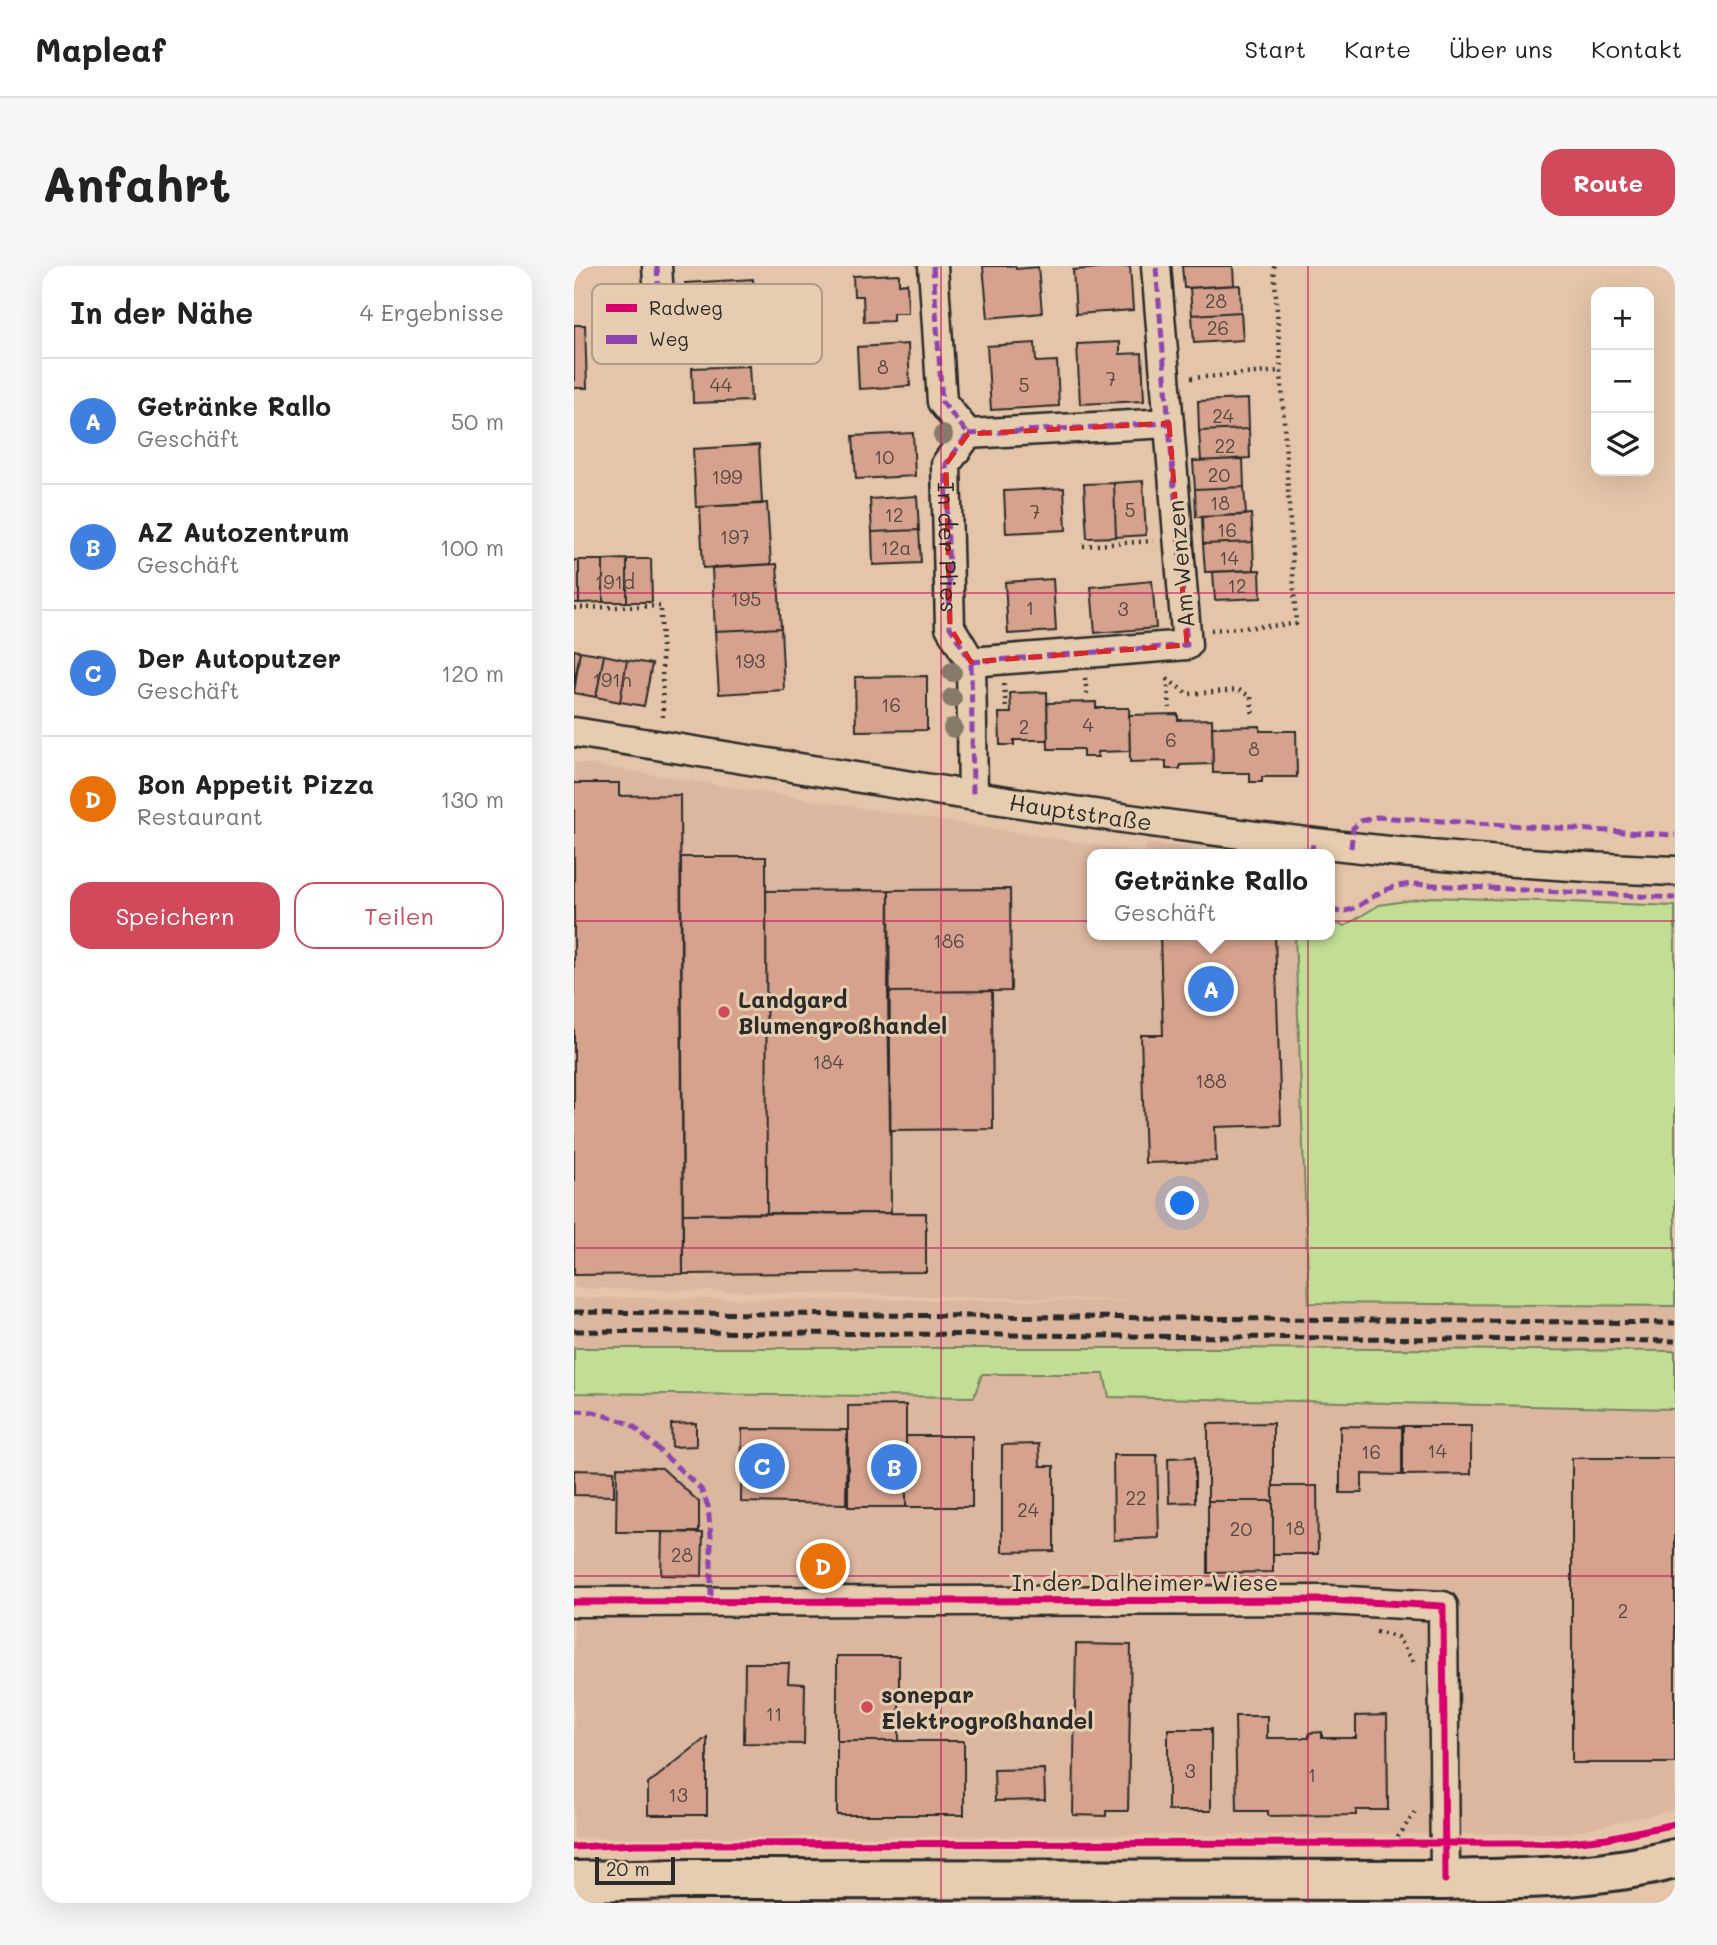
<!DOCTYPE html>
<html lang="de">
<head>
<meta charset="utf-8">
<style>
	body { margin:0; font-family:Mali,sans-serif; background:#f6f6f6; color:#222 }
	.controls { position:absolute; right:21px; top:21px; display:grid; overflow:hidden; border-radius:14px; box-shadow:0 7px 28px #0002 }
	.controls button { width:63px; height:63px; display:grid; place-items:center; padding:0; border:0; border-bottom:2px solid #e0e0e0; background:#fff; color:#222; font:35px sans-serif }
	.scale { position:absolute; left:21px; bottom:18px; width:80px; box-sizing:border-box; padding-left:7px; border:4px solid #2b2b2b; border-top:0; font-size:19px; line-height:24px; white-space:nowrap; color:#2b2b2b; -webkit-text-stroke:5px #e7cdaf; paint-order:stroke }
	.you { position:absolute; left:609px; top:938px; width:24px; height:24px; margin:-18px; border:5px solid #fff; border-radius:50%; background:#1a73e8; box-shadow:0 0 0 10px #1a73e833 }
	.badge { display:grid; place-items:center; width:46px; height:46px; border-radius:50%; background:#d1495b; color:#fff; font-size:23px; font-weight:700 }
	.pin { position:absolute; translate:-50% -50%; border:4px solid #fff; box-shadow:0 2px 7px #0006 }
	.popup { position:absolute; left:513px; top:583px; width:248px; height:91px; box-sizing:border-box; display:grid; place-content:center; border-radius:14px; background:#fff; filter:drop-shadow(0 2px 5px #0005); font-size:23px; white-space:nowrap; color:#767676 }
	.popup b { font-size:26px; color:#222 }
	.popup::after { content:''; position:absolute; left:50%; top:100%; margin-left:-14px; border:14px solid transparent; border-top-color:#fff }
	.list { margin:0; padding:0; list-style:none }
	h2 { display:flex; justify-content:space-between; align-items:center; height:91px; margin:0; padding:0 28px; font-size:30px }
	h2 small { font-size:23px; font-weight:400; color:#767676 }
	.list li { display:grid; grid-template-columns:46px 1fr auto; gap:21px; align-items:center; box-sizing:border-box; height:126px; padding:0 28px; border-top:2px solid #e0e0e0 }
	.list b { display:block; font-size:26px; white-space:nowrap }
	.list p { margin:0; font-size:23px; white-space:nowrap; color:#767676 }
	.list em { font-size:23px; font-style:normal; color:#767676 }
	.actions { display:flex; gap:14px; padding:21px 28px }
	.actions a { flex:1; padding:16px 0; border:2px solid #d1495b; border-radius:21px; text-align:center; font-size:24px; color:#d1495b }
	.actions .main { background:#d1495b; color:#fff }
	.icon { flex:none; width:38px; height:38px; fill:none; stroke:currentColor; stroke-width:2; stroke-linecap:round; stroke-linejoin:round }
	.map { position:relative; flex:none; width:1101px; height:1637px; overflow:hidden; border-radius:21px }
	header { display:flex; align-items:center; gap:42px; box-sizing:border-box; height:98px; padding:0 35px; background:#fff; border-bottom:2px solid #e0e0e0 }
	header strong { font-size:33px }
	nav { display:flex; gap:38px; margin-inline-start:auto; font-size:24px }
	.intro { display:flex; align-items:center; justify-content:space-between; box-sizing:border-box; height:168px; padding:0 42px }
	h1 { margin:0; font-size:49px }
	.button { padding:18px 32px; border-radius:21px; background:#d1495b; color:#fff; font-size:24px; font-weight:700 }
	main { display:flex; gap:42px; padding:0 42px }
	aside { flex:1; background:#fff; border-radius:21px; box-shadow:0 7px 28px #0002 }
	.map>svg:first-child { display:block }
	.built { fill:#dcb79f }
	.green { fill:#c2de95; stroke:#768460; stroke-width:2 }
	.building { fill:#d6a28d; stroke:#2b2b2b; stroke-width:2 }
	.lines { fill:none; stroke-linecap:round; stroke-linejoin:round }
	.minor-casing { stroke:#2b2b2b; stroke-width:33 }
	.secondary-casing { stroke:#2b2b2b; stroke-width:44 }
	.path { stroke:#2b2b2b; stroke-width:4.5; stroke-dasharray:2 5; stroke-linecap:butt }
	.minor { stroke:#e7cdaf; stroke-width:28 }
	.secondary { stroke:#e7cdaf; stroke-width:38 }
	.rail { stroke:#2b2b2b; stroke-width:5; stroke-dasharray:10 5; stroke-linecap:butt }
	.quiet { stroke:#8e44ad; stroke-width:5; stroke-dasharray:10 5; stroke-linecap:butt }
	.cycleway-casing { stroke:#e7cdaf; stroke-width:11 }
	.cycleway { stroke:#d6006c; stroke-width:7 }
	.tree { fill:#867a6a }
	.marked { fill:none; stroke:#d62828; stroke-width:5; stroke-dasharray:14 9; stroke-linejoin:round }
	.grid { fill:none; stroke:#c2185b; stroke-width:2; stroke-opacity:0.55 }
	.poi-dot { fill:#d1495b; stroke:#e7cdaf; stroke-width:2.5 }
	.labels { text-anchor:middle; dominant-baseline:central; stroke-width:6; stroke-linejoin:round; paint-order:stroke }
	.number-label { font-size:19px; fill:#564944 }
	.street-label { font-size:23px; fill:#2b2b2b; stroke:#e7cdaf }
	.poi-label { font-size:23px; font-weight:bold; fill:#2b2b2b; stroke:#e7cdaf; text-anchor:start }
	.key { fill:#e7cdaf; stroke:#af9c87; stroke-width:2 }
	.key-label { font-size:19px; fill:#2b2b2b }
</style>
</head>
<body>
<header>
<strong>Mapleaf</strong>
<nav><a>Start</a><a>Karte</a><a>Über uns</a><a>Kontakt</a></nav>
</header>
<div class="intro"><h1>Anfahrt</h1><a class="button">Route</a></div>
<main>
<aside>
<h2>In der Nähe<small>4 Ergebnisse</small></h2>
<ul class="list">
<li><span class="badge" style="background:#3f7fe0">A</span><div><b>Getränke Rallo</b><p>Geschäft</p></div><em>50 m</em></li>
<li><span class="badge" style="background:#3f7fe0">B</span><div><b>AZ Autozentrum</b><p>Geschäft</p></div><em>100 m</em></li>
<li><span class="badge" style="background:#3f7fe0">C</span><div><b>Der Autoputzer</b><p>Geschäft</p></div><em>120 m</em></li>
<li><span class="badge" style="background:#e8710a">D</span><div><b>Bon Appetit Pizza</b><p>Restaurant</p></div><em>130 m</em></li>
</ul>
<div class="actions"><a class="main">Speichern</a><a>Teilen</a></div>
</aside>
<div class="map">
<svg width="1101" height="1637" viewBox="0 0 1101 1637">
	<rect width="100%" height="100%" fill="#e4c5a9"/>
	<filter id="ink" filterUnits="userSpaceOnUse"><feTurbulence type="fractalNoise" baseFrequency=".0143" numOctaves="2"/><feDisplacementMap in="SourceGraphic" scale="14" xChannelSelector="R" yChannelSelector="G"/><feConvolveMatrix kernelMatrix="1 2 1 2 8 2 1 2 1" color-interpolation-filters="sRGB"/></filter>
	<g filter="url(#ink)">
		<path class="built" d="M0,496L572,587L573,577L653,588H518V669H721L735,1037L1101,1040V1084L0,1082V1032L587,1035L0,1022Z
			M408,1108H530L535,1131L1101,1143V1544L994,1567L0,1572V1127L400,1131Z"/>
		<path class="green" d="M858,631L1101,640V1040L735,1037L721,669H756V656L771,660L805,639Z
			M0,1082H642L1101,1085V1143L535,1131L530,1108H408L400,1131L0,1127Z"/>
		<path class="building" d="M409,0H441L442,3L464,1L468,47L414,52Z
			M556,0L559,44L502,48L499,4Z
			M608,0H659L660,19L610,22Z
			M325,8V18L333,17L334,47H319V55L290,56L289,30H280L279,10Z
			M179,13L183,66L114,71L111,17Z
			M666,19L667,46L618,49L616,22Z
			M667,46L669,74L620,77L618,49Z
			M0,59H11L13,122H0Z
			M546,76V88L568,87L570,135L506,138L503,78Z
			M461,77L462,96L483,95L485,140L417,144L413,80Z
			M334,78L336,120L285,123L283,81Z
			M175,100L177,135L119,137L118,102Z
			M674,133L675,163L625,165L624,135Z
			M675,163L676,192L627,195L625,165Z
			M339,167L341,210L282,213L279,170Z
			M185,179L188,238L122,241L119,183Z
			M669,193L670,221L621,223L619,195Z
			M569,215L572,269L542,271L540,217Z
			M540,217L542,271L513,272L510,218Z
			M670,221L672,249L622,251L621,223Z
			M490,222L492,264L432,267L430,225Z
			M343,230L345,264L298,266L296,233Z
			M193,237L197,298L129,302L126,241Z
			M677,248L679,276L629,278L628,251Z
			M345,264L347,297L299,299L298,266Z
			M679,276L680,304L631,306L629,278Z
			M53,293V336H29V294Z
			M53,293H77L78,336H53Z
			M0,294H5V337H0Z
			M5,294H29V336L5,337Z
			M203,298L207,362L141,365L138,302Z
			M686,304L687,332L641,334L639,306Z
			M479,313L482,365L434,368L431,316Z
			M578,315L582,362L521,367L517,321Z
			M207,362L210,424L145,428L141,365Z
			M0,384L6,385L0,420Z
			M6,385L30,389L22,431L0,427Z
			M30,389L53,394L46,436L22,431Z
			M53,394L78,398L70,440L46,436Z
			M353,410V464L282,465L281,411Z
			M473,426L474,474H440V479H426L425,447H437L436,427Z
			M522,436V442H555L556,485L523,486L524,491H509V483H474L473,437Z
			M604,448V454L638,453L639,498L606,499V503H592V495L556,496L555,449Z
			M686,460V465H722L723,511H688V516H676V507H639L638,461Z
			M0,517H45V530L106,529L109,1008L0,1009Z
			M107,591H192L193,947L109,948Z
			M436,623L437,725L314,726L315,624Z
			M315,624L317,947H193L192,625Z
			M586,669H701L707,859L641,861L642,895L571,897L567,769H589Z
			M418,725L419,863L316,864L314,726Z
			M352,947V1006L109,1008V948Z
			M332,1139V1241H274V1140Z
			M122,1157V1180L98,1181L97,1158Z
			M699,1157V1235H634V1158Z
			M766,1160L828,1161V1209L788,1208V1227H766Z
			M829,1160H897V1208L829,1209Z
			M168,1163L273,1164L272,1238L167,1236Z
			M332,1170H398V1241H332Z
			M465,1178L466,1200H480V1285L428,1286V1179Z
			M539,1189H583L585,1272L540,1274Z
			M621,1191V1236L595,1237L594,1192Z
			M998,1192H1101V1497H998Z
			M43,1201L88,1202L125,1236V1266H42Z
			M0,1204L40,1205V1230L0,1229Z
			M699,1220H743L744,1288H699Z
			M634,1235H699V1306L634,1307Z
			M88,1266L129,1267L128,1310L87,1309Z
			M231,1284L266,1285V1304H230Z
			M502,1378L557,1379L554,1545H532V1550L499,1549Z
			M263,1390H325V1475H263Z
			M171,1397H215L214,1417L231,1418L230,1478L170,1477Z
			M813,1449L814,1544H782V1549L694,1550V1545H663L661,1450H693V1472H735V1467L748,1466V1472H782V1450Z
			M594,1463H637V1545H594Z
			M133,1471V1549H74V1518Z
			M263,1475H390V1549H263Z
			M470,1503L471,1534L421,1535L420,1504Z"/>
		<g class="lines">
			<g class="minor-casing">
				<g id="minor">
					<path d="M83,0L88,78"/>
					<path d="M359,0L368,136L394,168L372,198L376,361L397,396L399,529"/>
					<path d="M394,168L595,157"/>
					<path d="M397,396L613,379L582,0"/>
					<path id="s1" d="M0,466C366,523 730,592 1101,605"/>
					<path d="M0,1336L754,1334L869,1340L871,1614"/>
				</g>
			</g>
			<g class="secondary-casing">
				<path id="secondary" d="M0,1615L116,1613L871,1614C949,1612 1025,1613 1101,1593"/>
			</g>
			<path class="path" d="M700,0L707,105
				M617,112L707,105L722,358L637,364
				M509,280L579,275
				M0,342L87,340L89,455
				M511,412L513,429
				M593,413L614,428L665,424L677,431L679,452
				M593,413L596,442
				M430,418L432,443
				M802,1366L823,1371L841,1398
				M820,1577L843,1543"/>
			<use href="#minor" class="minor"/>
			<use href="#secondary" class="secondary"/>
			<path class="rail" d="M0,1046L1101,1057
				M0,1065L1101,1075"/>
			<g class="quiet">
				<path d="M83,0L88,78"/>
				<path id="s2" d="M359,0L368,136L394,168L372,198L376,361L397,396L399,529"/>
				<path d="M394,168L595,157"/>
				<path d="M397,396L613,379L582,0"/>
				<path d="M777,582L779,562L787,555L802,551L1101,569"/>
				<path d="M737,588L739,578"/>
				<path d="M756,644C779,651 792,632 811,624C820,620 830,619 839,618L1101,632"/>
				<path d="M0,1145L20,1146L57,1158L127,1223L134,1240L137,1271V1335"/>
			</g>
			<g class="cycleway-casing">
				<path id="cycleway" d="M0,1336L754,1334L869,1340L871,1614
					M0,1581L62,1578L986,1577L1033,1572L1101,1558"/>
			</g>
			<use href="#cycleway" class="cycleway"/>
		</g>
		<g class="tree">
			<circle cx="369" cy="169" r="10"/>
			<circle cx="378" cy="406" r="10"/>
			<circle cx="378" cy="432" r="10"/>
			<circle cx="379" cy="462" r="10"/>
		</g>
	</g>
	<path class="marked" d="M595,157L613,379L397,396L376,361L372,198L394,168Z"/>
	<path class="grid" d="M367,0V1637M734,0V1637M0,327H1101M0,655H1101M0,982H1101M0,1310H1101"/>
	<g class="poi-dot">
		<circle cx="150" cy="746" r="7"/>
		<circle cx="293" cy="1441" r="7"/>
	</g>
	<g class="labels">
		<g class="number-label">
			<text x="642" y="34">28</text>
			<text x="644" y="61">26</text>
			<text x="309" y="100">8</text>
			<text x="537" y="112">7</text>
			<text x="147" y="118">44</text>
			<text x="450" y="118">5</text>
			<text x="649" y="149">24</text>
			<text x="651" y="179">22</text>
			<text x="310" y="190">10</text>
			<text x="645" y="208">20</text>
			<text x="153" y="210">199</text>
			<text x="646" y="236">18</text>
			<text x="556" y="243">5</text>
			<text x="461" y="245">7</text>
			<text x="320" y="248">12</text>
			<text x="653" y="263">16</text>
			<text x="161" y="270">197</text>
			<text x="322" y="281">12a</text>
			<text x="655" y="291">14</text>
			<text x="41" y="315">191d</text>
			<text x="663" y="319">12</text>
			<text x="172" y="332">195</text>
			<text x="456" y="341">1</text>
			<text x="549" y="342">3</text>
			<text x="176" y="394">193</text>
			<text x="38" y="413">191h</text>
			<text x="317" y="438">16</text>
			<text x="514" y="458">4</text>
			<text x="450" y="460">2</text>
			<text x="597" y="473">6</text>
			<text x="680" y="482">8</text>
			<text x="375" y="674">186</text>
			<text x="254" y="795">184</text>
			<text x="637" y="814">188</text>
			<text x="863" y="1184">14</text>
			<text x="797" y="1185">16</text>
			<text x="562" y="1231">22</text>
			<text x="454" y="1243">24</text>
			<text x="721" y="1261">18</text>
			<text x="667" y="1262">20</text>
			<text x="108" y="1288">28</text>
			<text x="1049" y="1344">2</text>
			<text x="200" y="1447">11</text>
			<text x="616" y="1504">3</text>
			<text x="738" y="1508">1</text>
			<text x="104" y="1528">13</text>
		</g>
		<g class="street-label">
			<text stroke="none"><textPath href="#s2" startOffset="298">In der Plies</textPath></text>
			<text transform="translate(606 298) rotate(-95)">Am Wenzen</text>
			<text stroke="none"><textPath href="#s1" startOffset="513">Hauptstraße</textPath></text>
			<text x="571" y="1316">In der Dalheimer Wiese</text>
		</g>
		<g class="poi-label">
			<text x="164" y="733">Landgard<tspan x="164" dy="26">Blumengroßhandel</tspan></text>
			<text x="307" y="1428">sonepar<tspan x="307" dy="26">Elektrogroßhandel</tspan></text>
		</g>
	</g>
	<rect x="18" y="18" width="230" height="80" rx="10" class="key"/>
	<rect x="32" y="38" width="31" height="8" fill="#d6006c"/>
	<rect x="32" y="69" width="31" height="9" fill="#8e44ad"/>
	<g class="key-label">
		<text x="75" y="49">Radweg</text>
		<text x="75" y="80">Weg</text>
	</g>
</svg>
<div class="controls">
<button>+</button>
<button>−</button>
<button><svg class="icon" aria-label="layers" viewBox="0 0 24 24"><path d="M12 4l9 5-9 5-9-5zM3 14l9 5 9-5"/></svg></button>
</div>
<div class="scale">20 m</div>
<div class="you"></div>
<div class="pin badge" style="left:637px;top:723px;background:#3f7fe0">A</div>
<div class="popup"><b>Getränke Rallo</b>Geschäft</div>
<div class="pin badge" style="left:320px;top:1201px;background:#3f7fe0">B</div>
<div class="pin badge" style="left:188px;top:1200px;background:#3f7fe0">C</div>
<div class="pin badge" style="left:249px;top:1300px;background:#e8710a">D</div>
</div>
</main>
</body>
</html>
